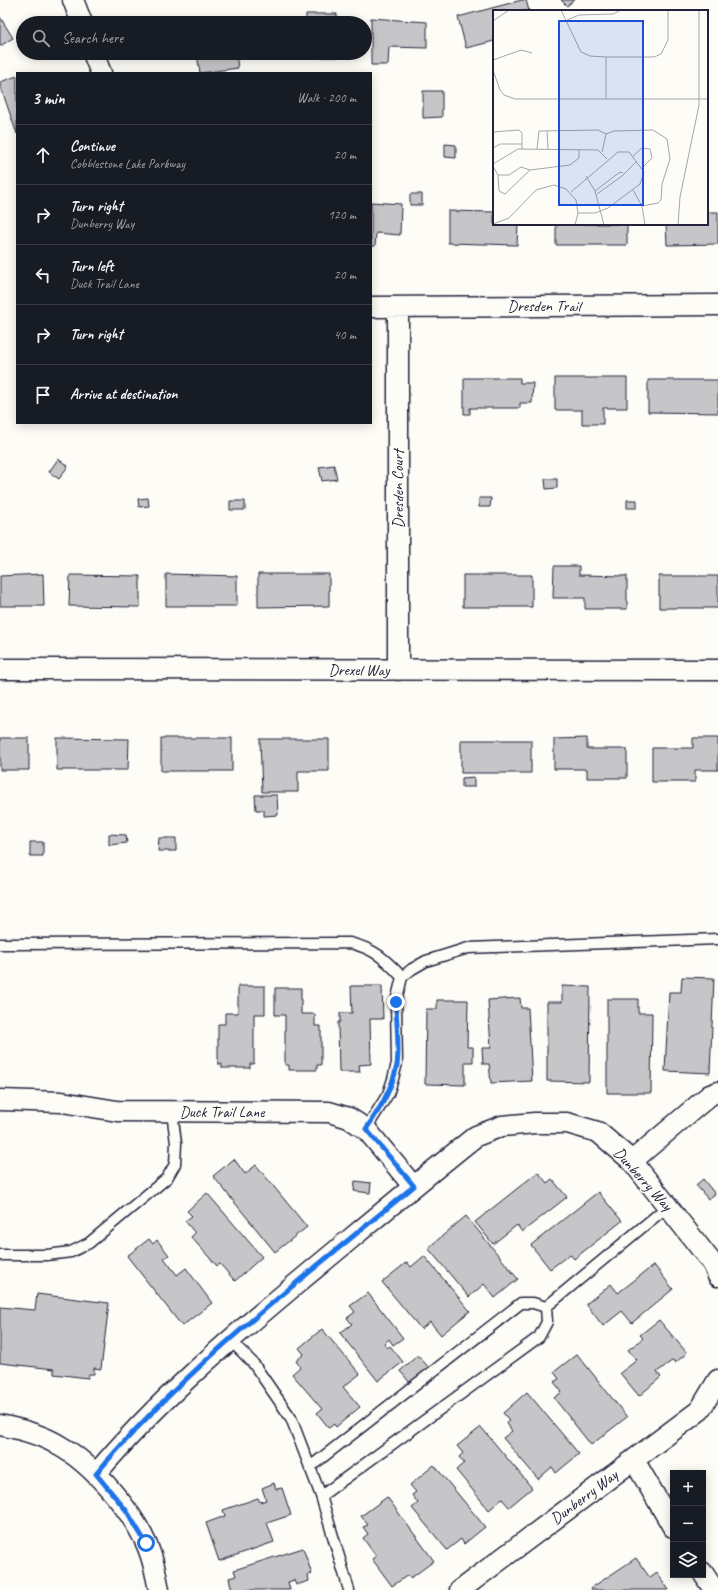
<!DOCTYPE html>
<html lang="en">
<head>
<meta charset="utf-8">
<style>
	body { margin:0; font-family:Caveat,sans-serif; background:#242831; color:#f1f3f6 }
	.controls { position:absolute; right:12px; bottom:12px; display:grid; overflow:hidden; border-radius:0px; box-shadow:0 2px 10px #0003 }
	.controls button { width:36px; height:36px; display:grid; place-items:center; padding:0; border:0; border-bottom:1px solid #363941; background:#171b24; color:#f1f3f6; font:20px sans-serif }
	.stop { position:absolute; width:12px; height:12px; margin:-9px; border:3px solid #1a73e8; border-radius:50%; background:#fff }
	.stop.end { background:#1a73e8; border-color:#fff; box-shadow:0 1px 4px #0008 }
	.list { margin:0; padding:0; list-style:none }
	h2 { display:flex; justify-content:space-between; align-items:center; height:52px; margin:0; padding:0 16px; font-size:17px }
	h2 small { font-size:13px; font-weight:400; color:#9ea1a6 }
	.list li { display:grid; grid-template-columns:26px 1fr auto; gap:12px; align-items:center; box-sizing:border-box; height:60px; padding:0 16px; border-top:1px solid #363941 }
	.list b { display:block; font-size:15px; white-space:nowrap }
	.list p { margin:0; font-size:13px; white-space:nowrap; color:#9ea1a6 }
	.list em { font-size:13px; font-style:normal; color:#9ea1a6 }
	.icon { flex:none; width:22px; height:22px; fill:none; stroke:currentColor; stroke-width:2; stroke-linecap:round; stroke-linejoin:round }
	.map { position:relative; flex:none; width:718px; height:1590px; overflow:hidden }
	.search { position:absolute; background:#171b24; box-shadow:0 2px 10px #0003; left:16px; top:16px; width:356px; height:44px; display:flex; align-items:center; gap:10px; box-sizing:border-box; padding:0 14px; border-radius:22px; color:#9ea1a6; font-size:15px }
	.panel { position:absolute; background:#171b24; box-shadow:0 2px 10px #0003; left:16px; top:72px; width:356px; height:352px; border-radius:0px }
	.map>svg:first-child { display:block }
	.building { fill:#c6c6c8; stroke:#22223b }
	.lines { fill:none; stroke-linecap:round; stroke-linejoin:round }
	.service-casing { stroke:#22223b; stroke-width:13 }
	.minor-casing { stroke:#22223b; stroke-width:23 }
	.service { stroke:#fdfcf7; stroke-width:10 }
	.minor { stroke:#fdfcf7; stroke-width:20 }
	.route { stroke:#1a73e8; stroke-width:5 }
	.labels { text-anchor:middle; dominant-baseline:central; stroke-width:3; stroke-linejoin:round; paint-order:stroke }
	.street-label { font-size:16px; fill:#22223b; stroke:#fdfcf7 }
	.inset-road { fill:none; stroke:#a5a5ac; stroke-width:1 }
	.view { fill:#1d4ed8; fill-opacity:0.15; stroke:#1d4ed8; stroke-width:2 }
	.inset-edge { fill:none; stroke:#22223b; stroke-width:2 }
</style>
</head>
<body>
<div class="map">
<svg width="718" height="1590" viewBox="0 0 718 1590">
	<rect width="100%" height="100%" fill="#fdfcf7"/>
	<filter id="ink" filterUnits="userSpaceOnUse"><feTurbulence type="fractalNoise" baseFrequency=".025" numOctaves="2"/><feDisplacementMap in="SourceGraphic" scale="8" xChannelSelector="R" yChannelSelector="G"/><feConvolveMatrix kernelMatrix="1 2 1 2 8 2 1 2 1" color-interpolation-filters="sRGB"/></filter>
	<g filter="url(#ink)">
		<path class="building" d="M522,0H526L529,11H494V41L466,48L458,17Z
			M561,0H574L567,6Z
			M306,14H337V23H306Z
			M0,17L13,38L0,46Z
			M232,17V23H183Z
			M371,18L427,22V48L389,47L388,65H371Z
			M165,53H236L238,68L200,73L197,54L166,58Z
			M281,53H337V57H281Z
			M17,76V134L0,85V82Z
			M423,91H442V117L423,118Z
			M445,144L456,145V158L445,157Z
			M410,194H422V205H410Z
			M371,202L401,204L400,235L376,233L375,246H371Z
			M448,211L494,212V224H518L517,245L448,243Z
			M707,212H718V244L667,245L666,224H707Z
			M556,224H627V245H556Z
			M464,378H520V383H533L532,403H520V408H470V414H464Z
			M555,378H627V408H603V424H582V410H555Z
			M648,380H718V413L648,412Z
			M58,459L68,466L59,479L49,472Z
			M334,465L337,479L322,481L319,467Z
			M545,479H557V488L546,489Z
			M148,498L149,506L139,507L138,499Z
			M479,498H491L490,507H479Z
			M627,500H637V508H627Z
			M230,501H245V510H230Z
			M554,566H579V575L627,576V609H585V598H553Z
			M43,574L44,606H0V576Z
			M166,574L237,576V606H166Z
			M258,574H329V606L258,607Z
			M70,575L140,576V607L69,606Z
			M463,575H532V607H463Z
			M659,576H718V608H659Z
			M0,738H29V770H0Z
			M57,738L129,739L128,770H57Z
			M161,738H232V771H161Z
			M587,738V749H627V778H587V769H554V739Z
			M693,738H718V770H695V782H652V748H693Z
			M260,739H329V771H298V792H262Z
			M461,740H531V773H461Z
			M474,777V787H462V778Z
			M255,795H277L278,815L264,816V810H256Z
			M109,834L126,835L127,843L109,845Z
			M159,838H176V851H158Z
			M30,842H43V856H30Z
			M682,977L714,978L710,1073L665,1071L669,992H681Z
			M238,986H265V1014H254V1064H250V1068H222V1064H218V1024H225V1013H238Z
			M351,986H382L383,1019H370L371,1064L359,1065L360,1072H339L338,1022H340V1013H352Z
			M562,986L590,987L589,1082L547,1081V1002H562Z
			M275,988H301V1014H315V1026H321V1065H317V1070H289V1065H285V1015H275Z
			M520,998L521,1008H528L532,1081L491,1083L489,1064H483L482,1048H491L488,1000Z
			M607,999H638V1013H652L651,1093H607Z
			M437,1000H468L467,1047H473V1062H465V1085L425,1084L426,1009H437Z
			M234,1159L245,1174L256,1165L307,1227L275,1252L213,1176Z
			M538,1172L547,1183L552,1179L567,1197L522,1232L517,1225L493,1244L475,1222Z
			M703,1179L715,1194L708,1199L696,1185Z
			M355,1181L371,1183L370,1193L354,1191Z
			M598,1192L622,1221L574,1259L570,1254L550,1269L531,1245Z
			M207,1193L262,1257L235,1281L220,1264L217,1266L191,1237L195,1233L185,1221L192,1216L187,1211Z
			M466,1216L518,1279L495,1298L484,1284L469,1297L428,1248Z
			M149,1239L153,1244L157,1240L169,1255L164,1258L177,1275L186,1268L212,1303L182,1326L127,1256Z
			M424,1256L470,1311L441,1335L430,1322L421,1329L382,1282L407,1262L411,1267Z
			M654,1265L673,1289L632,1323L622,1311L603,1326L586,1304L611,1284L618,1293Z
			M368,1293L403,1338L393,1345L389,1339L384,1344L387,1348L390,1346L403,1362L378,1381L340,1333L352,1324L347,1318L355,1312L350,1306Z
			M37,1294L109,1303L101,1369L94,1368V1374H89L88,1378L54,1374V1369L0,1363V1307L35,1310Z
			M659,1320L687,1353L675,1363L673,1360L657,1372L661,1377L639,1396L620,1373L637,1360L628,1350L643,1338L640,1335Z
			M322,1329L360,1374L343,1387L360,1407L336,1427L334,1424L329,1428L317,1413L322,1409L292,1374L300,1367L296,1361L304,1354L299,1348Z
			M577,1354L627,1417L591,1445L554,1398L562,1392L554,1382L559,1379L554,1372Z
			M418,1355L429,1368L411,1384L400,1371Z
			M527,1392L579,1454L556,1473L552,1467L538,1479L503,1438L512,1431L506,1422L509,1420L503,1413Z
			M481,1427L532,1488L509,1507L502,1499L489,1510L456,1470L464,1463L459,1457L463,1453L457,1446Z
			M434,1465L485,1527L464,1544L461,1539L447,1550L412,1508L418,1503L412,1495L416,1492L410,1485Z
			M274,1483L276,1489L282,1488L291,1515L267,1523L274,1542L219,1561L206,1523L225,1516L223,1510L258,1498L260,1502L266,1500L262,1488Z
			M387,1497L434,1561L411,1578L408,1575L392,1586L372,1559L376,1556L363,1538L368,1534L363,1527L368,1525L361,1516Z
			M303,1548L312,1574L308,1575L309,1581L296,1585L294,1580L288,1582L290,1590H232L229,1578L236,1576L234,1570Z
			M636,1558L650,1578L657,1573L669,1590H592L591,1588Z"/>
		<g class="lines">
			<g class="service-casing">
				<path id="service" d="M0,944L350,943C375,949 385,959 402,977
					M366,1129L388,1094L393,1079L397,1063L396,1002L402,977L412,969L426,961L468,948L718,939
					M0,1255H47L71,1252L89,1243L167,1178L175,1164L176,1143L172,1112
					M546,1307L668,1206
					M230,1340L253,1363L291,1418L321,1496L349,1590
					M310,1467L521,1303H533L546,1307
					M321,1496L539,1337L547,1322L546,1307"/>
			</g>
			<g class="minor-casing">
				<path id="minor" d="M73,0L82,23
					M93,53L101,73
					M371,307L718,305
					M0,669L718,670
					M398,670V307
					M0,1100L62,1102L117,1111L329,1112L349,1118L366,1129L413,1186
					M632,1161L710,1095L718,1092
					M0,1425C20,1429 43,1435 60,1446C92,1464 131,1509 146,1543C153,1558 156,1574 159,1590
					M634,1460L673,1527
					M96,1474C157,1401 228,1341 301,1280C359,1232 417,1183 476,1136L502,1126L535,1123H567L598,1132L632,1161L713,1264L718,1276
					M703,1573L714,1590
					M460,1590L700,1410L718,1380"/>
			</g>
			<use href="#service" class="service"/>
			<use href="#minor" class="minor"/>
		</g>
	</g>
	<g class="lines" filter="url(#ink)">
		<path class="route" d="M146,1543L126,1510L96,1474C188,1364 304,1278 414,1186L366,1129C380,1109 392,1089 397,1065C400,1045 396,1022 396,1002"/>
	</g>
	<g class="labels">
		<g class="street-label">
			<text x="544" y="306">Dresden Trail</text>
			<text transform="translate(398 489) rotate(-90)">Dresden Court</text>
			<text x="359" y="670">Drexel Way</text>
			<text x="222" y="1112">Duck Trail Lane</text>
			<text transform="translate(643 1179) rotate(48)">Dunberry Way</text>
			<text transform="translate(584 1497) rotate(-37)">Dunberry Way</text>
		</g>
	</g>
	<g transform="translate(493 10)">
		<rect width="215" height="215" fill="#fdfcf7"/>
		<path class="inset-road" d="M68,0L88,42L97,46L113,47H161L168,44L175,30V0M74,10L86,5L120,4L128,0M0,11L16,0M0,50L28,40L39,43M0,60L7,80L11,85L22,89H215M113,89V47M54,121L55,139M0,122L26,120L29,123V134M0,138L7,134H29V139M44,139L46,121L105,120L113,124M109,142L113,124L121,121L160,120L174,129L177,149L169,174L168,190L165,193L149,196M140,146L149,138L157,139L159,148L149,158M0,154L25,139L105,140L114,149M0,156L5,165L6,181L12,184L37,160L77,155L86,148V140M5,165H16L28,157L37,160M93,166L102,181L111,215M140,180L149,196L152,215M102,181L127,162L130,163M78,182L125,142H136L151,162L147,174L115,198L102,203H85M104,184L129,166L144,151M0,214L16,208L43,180L61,175L73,179L83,190L85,203L82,215M185,215L187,187L206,95V0"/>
		<path class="view" d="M66,11H150V195H66Z"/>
		<rect width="215" height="215" class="inset-edge"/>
	</g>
</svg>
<div class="controls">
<button>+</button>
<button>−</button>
<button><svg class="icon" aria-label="layers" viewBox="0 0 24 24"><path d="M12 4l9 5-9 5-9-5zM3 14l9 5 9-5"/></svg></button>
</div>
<div class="stop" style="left:146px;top:1543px"></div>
<div class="stop end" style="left:396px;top:1002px"></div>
<div class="search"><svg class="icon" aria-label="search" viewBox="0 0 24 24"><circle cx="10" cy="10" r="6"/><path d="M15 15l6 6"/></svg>Search here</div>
<section class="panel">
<h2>3 min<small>Walk · 200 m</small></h2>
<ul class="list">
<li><svg class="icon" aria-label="ahead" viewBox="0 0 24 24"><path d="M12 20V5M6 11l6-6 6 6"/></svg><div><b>Continue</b><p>Cobblestone Lake Parkway</p></div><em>20 m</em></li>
<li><svg class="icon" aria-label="right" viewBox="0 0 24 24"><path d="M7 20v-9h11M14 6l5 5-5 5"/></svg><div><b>Turn right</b><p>Dunberry Way</p></div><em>120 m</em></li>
<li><svg class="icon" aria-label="left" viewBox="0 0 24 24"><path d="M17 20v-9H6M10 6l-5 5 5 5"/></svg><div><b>Turn left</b><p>Duck Trail Lane</p></div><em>20 m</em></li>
<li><svg class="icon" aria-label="right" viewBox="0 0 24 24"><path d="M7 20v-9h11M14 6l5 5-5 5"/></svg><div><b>Turn right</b></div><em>40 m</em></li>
<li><svg class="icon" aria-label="arrive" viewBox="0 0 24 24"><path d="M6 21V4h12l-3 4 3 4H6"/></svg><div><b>Arrive at destination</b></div></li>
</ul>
</section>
</div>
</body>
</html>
